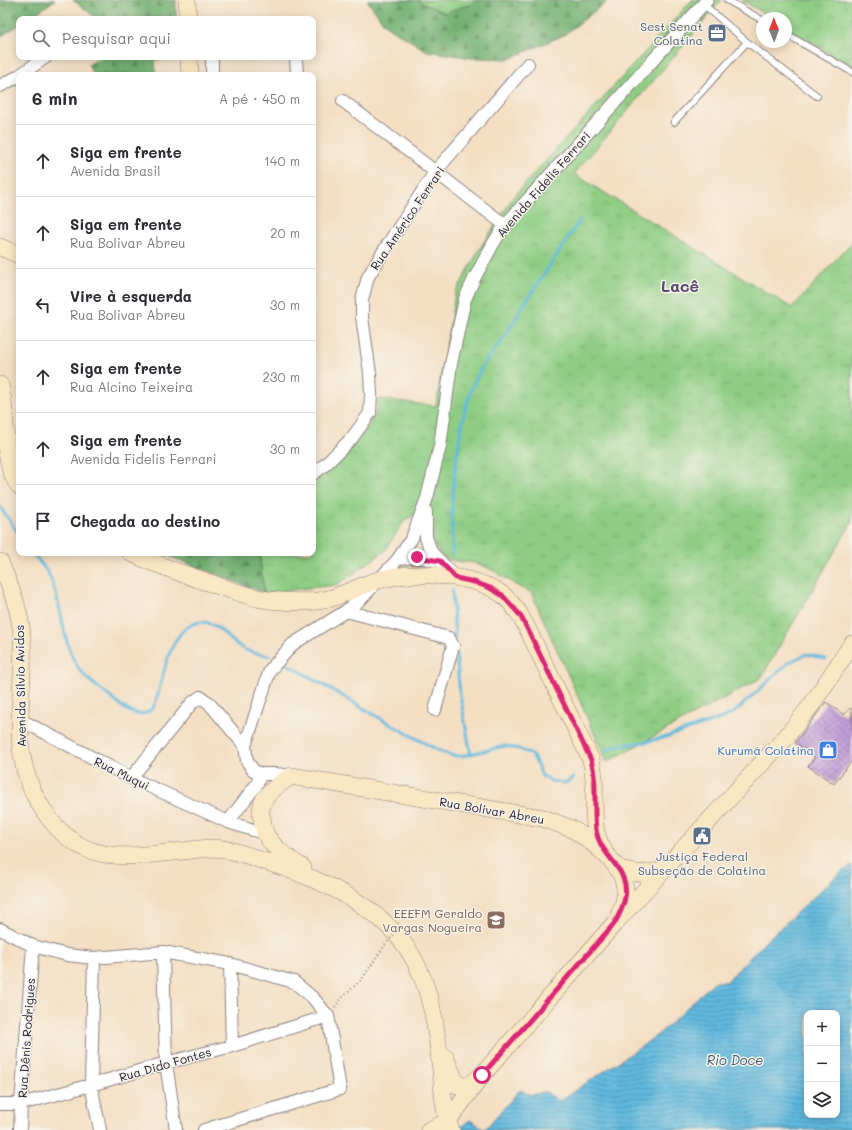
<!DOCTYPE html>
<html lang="pt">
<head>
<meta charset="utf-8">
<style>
	body { margin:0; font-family:Mali,sans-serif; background:#f2f2f3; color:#2b2b33 }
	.controls { position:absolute; right:12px; bottom:12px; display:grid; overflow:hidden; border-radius:8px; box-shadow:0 2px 10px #0003 }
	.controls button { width:36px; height:36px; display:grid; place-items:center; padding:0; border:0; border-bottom:1px solid #e1e1e2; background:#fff; color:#2b2b33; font:20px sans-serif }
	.compass { position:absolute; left:756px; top:12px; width:36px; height:36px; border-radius:50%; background:#fff; box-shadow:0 2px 10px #0003; rotate:359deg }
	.stop { position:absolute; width:12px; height:12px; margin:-9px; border:3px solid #db2777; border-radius:50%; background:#fff }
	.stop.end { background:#db2777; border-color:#fff; box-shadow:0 1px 4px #0008 }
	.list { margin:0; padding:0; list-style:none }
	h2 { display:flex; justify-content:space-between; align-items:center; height:52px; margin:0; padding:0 16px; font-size:17px }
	h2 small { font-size:13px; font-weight:400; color:#7c7c81 }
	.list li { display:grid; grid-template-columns:26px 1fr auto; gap:12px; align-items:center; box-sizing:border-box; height:72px; padding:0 16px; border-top:1px solid #e1e1e2 }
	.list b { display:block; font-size:15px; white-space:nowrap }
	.list p { margin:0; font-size:13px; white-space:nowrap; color:#7c7c81 }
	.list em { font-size:13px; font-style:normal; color:#7c7c81 }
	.icon { flex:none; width:22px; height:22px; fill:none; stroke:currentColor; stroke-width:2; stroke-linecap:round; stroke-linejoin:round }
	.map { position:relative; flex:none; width:852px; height:1130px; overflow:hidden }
	.search { position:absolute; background:#fff; box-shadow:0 2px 10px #0003; left:16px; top:16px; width:300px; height:44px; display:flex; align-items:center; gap:10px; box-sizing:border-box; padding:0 14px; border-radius:8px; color:#7c7c81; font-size:15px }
	.panel { position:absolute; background:#fff; box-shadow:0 2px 10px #0003; left:16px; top:72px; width:300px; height:484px; border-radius:8px }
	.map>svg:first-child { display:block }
	.grass { fill:url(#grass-tufts); stroke:#58785f }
	.forest { fill:url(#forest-firs); stroke:#4a6956 }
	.water { fill:url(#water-rules); stroke:#426e8c; fill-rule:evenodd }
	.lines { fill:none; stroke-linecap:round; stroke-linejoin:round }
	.stream { stroke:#61b9de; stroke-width:3 }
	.building { fill:url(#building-cross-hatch) }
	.lane-casing { stroke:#8b807f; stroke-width:8 }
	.street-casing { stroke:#8b807f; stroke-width:14 }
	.secondary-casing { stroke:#8b807f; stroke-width:18 }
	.path { stroke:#8b807f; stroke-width:2; stroke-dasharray:1 3; stroke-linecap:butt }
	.lane { stroke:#fff; stroke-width:6 }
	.street { stroke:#fff; stroke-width:12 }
	.secondary { stroke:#fae7c3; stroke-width:17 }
	.path-bridge { stroke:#8b807f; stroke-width:2; stroke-dasharray:1 3; stroke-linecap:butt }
	.route { stroke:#db2777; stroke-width:5 }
	.labels { text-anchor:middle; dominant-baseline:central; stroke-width:3; stroke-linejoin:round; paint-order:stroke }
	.service-label { font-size:12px; fill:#4e5e75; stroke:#f7f3e8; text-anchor:end }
	.street-label { font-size:12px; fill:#22223b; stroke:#f7f3e8 }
	.shop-label { font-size:12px; fill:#366cbe; stroke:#f7f3e8; text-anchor:end }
	.education-label { font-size:12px; fill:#785e54; stroke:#f7f3e8; text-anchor:end }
	.water-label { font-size:13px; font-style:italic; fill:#385774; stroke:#f7f3e8 }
	.district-label { font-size:16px; font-weight:bold; fill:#584971; stroke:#f7f3e8 }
</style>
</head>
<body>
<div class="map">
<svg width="852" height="1130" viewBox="0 0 852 1130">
	<defs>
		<pattern id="grass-tufts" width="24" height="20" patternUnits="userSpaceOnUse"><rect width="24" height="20" fill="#8ecd83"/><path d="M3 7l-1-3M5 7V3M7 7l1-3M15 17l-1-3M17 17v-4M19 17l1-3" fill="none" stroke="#7ab072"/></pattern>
		<pattern id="forest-firs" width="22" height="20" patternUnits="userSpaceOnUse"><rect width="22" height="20" fill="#72b071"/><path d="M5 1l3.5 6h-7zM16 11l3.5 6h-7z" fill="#5d8f5e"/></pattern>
		<pattern id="water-rules" width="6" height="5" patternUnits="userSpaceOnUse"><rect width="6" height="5" fill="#61b9de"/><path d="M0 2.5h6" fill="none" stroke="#5096b5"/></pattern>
		<pattern id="building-cross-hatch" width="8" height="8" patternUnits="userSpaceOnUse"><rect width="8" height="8" fill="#bb92d5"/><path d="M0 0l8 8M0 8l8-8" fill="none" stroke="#9877ae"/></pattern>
	</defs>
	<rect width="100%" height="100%" fill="#f7f3e8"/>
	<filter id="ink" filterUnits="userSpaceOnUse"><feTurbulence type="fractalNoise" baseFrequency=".025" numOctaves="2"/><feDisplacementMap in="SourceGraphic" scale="8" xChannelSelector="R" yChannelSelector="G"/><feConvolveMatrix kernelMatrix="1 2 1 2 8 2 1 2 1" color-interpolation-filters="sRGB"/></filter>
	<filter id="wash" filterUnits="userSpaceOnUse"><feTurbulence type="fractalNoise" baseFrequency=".012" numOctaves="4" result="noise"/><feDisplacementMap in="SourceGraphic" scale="16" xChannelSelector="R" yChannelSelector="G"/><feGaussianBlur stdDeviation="0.9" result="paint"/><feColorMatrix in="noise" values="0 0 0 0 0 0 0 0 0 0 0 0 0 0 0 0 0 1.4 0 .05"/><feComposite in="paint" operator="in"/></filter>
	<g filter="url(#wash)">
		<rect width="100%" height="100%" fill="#f4dfc3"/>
		<path class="grass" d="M418,0H475L471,4L445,13L422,3Z
			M692,0H722L574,174L792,308L852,242V522L761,678L607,762L531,592C512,586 499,571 479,564C469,561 448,563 441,555C431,544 425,527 418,514L411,517L404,521L385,551L337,585L264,593L260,558L261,553H313V483L343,458L365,431L375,415L379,399L436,406L455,294L482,245L514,196Z
			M742,0H852V67L786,27V18H771Z"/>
		<path class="forest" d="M0,0H55L28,19H19V25L0,37Z
			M73,0H176V19H98Z
			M367,0H418L422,3L445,13L471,4L475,0H609L564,35L509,59L471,58L427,51L385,25Z
			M102,57H178V58L155,60L156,75H94L88,65Z
			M161,553H261L260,558L264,593Z"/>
		<path class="water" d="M852,866V1130H456L470,1120L485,1129L520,1090L531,1095L546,1092L559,1101L641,1047L661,1032L714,982H726L767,940L841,872ZM807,1013H837V1115H807Z"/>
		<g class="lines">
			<path class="stream" d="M0,507L19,534
				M32,553C38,560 46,568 50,577C63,605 61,638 76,664C83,677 99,688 110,697C119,704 128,713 139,714C146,714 150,712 154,706C157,700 158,692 160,686C165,668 169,647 181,633C184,629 189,626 193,624C215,615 226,640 244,649C251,653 261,654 270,656
				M453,554C450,526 452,499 455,471C459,439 463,405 477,376C486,359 500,344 510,328C514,323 516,317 519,312L580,220
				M452,590L455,638
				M456,652L460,695L471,755
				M285,663C338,692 388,725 442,752L453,756H462L505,746L519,749L530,754L534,758L542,776L551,781L565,783L573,778
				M606,750L616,746L646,742L666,737L720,719L735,712L789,662L807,654L825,659"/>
		</g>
		<g id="blocks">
			<path class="building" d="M826,702L844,715L850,708L852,709V760L834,784L808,766L815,757L795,743Z"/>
		</g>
	</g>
	<g filter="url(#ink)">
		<use href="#blocks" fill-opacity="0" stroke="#8b807f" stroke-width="1"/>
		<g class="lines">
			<g class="lane-casing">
				<path id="lane" d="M727,0L762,20
					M703,4L747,42L817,96
					M786,34L852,72
					M674,122L747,42"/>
			</g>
			<g class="street-casing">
				<path id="street" d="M212,57V75
					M296,57L297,75
					M20,75L46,57
					M0,86L19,76
					M343,101L505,225
					M313,474L327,463L352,438L370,413L371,394L370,373L362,317V300L368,277L388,244L435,172L528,64
					M426,511V537L431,552L440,561
					M398,559L412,538L427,498L440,446L451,364L465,299L474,279L493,244L505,225L707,0
					M346,611L449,638L453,646L435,710
					M19,719L131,778L228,822L266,834
					M245,746L270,670L293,644L346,611L362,598L398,559L417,557L440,561L456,578
					M131,778L192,703L200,697L208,702L245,746L247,761L253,770L261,774H276L291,776
					M228,822L257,784L261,774
					M0,929L33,946L67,955L94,958L163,952L230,964L294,982L313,998L328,1016L340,1089L204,1130
					M163,952L166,1063L176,1130
					M94,958L91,1085L100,1130
					M230,964L232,1046
					M0,1104H21L91,1085L166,1063L232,1046L328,1016
					M20,1130L21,1104L33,946"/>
			</g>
			<g class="secondary-casing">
				<path id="secondary" d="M187,0L188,19
					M189,57L190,75
					M0,247L19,255
					M0,385C9,415 0,462 19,486
					M131,553C157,565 183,574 210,583C233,591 256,600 280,601C294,602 309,603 323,600C342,597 361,584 379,580C413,571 474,573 503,595C515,605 522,618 529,632L591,760C598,784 591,807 596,831C597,839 601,845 604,851
					M0,562C10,586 20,609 22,636C26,699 5,754 44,811C81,867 126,857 183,851C193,850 203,848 213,848C232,849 249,856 267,862C317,878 376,903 407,948C431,983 437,1030 441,1071C443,1091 443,1112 451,1130
					M303,868C290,859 274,849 266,835C264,830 263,824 262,819C260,813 261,804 265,798C271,789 282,782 291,776L543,818C551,821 559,824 567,827C576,830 583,836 591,842C615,860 636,883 619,915
					M618,868C635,875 649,875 666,868
					M445,1057L457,1085C466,1089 473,1083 479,1077
					M447,1122L482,1075L614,924L786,737L812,704L852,644
					M429,1130L447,1122"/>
			</g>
			<path class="path" d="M335,1007L342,998L362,979L385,945"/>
			<use href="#lane" class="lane"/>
			<use href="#street" class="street"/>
			<use href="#secondary" class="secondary"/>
			<path class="path-bridge" d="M385,945L402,925"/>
		</g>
	</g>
	<g class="lines" filter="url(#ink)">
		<path class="route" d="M417,557L440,561L456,578L474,582L490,588L502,595L520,615L529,632L591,760C598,783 593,806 596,830C598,845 609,855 617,867C632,887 625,905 614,924L482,1075"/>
	</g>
	<defs>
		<g id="office-square" transform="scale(1)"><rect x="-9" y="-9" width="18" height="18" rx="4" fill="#5c6f8a" stroke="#f7f3e8"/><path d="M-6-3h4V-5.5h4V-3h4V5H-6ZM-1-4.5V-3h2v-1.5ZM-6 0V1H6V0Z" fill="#fff"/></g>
		<g id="shop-square" transform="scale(1)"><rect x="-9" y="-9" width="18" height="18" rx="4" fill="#3f7fe0" stroke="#f7f3e8"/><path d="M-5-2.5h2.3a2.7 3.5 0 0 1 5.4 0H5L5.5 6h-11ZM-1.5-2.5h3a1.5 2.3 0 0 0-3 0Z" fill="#fff"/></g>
		<g id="civic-square" transform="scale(1)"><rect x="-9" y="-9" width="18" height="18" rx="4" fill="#5c6f8a" stroke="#f7f3e8"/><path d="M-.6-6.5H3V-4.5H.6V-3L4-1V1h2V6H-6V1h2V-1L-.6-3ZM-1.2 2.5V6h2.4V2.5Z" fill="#fff"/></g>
		<g id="school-square" transform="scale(1)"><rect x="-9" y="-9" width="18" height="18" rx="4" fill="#8d6e63" stroke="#f7f3e8"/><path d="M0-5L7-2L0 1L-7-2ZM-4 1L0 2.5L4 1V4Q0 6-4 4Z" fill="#fff"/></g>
	</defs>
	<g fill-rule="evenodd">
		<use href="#office-square" x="717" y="33"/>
		<use href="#shop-square" x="828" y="750"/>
		<use href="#civic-square" x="702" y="836"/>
		<use href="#school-square" x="496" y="920"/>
	</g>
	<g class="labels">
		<g class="service-label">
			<text x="703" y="26">Sest Senat<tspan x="703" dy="14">Colatina</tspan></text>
			<text x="702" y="856" text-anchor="middle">Justiça Federal<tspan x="702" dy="14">Subseção de Colatina</tspan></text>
		</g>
		<g class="street-label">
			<text transform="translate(543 184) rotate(-49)">Avenida Fidelis Ferrari</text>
			<text transform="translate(407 218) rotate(-56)">Rua Américo Ferrari</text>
			<text transform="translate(20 686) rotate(-91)">Avenida Sílvio Avidos</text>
			<text transform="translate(122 773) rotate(26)">Rua Muqui</text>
			<text transform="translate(492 810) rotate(10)">Rua Bolivar Abreu</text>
			<text transform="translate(26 1038) rotate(-86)">Rua Dênis Rodrigues</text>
			<text transform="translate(165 1064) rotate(-16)">Rua Dido Fontes</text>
		</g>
		<g class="shop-label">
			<text x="814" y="750">Kurumá Colatina</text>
		</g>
		<g class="education-label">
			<text x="482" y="913">EEEFM Geraldo<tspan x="482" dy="14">Vargas Nogueira</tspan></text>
		</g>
		<g class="water-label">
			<text x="735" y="1059">Rio Doce</text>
		</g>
		<g class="district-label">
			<text x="680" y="285">Lacê</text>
		</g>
	</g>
</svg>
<div class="controls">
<button>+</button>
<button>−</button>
<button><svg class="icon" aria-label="layers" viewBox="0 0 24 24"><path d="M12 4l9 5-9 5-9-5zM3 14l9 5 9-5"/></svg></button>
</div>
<svg class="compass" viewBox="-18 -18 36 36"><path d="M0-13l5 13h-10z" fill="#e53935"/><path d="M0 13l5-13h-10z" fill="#7c7c81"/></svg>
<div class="stop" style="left:482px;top:1075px"></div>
<div class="stop end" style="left:417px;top:557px"></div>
<div class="search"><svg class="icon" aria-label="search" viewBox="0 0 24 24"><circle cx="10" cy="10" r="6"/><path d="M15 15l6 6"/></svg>Pesquisar aqui</div>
<section class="panel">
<h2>6 min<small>A pé · 450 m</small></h2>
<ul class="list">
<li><svg class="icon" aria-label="ahead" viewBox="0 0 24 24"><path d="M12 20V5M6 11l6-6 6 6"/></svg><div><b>Siga em frente</b><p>Avenida Brasil</p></div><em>140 m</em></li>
<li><svg class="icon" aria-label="ahead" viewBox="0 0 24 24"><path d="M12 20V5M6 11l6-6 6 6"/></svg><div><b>Siga em frente</b><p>Rua Bolivar Abreu</p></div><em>20 m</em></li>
<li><svg class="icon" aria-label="left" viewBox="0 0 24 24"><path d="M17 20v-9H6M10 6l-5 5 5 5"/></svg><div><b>Vire à esquerda</b><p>Rua Bolivar Abreu</p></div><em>30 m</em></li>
<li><svg class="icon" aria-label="ahead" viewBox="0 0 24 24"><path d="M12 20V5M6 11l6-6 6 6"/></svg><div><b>Siga em frente</b><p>Rua Alcino Teixeira</p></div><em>230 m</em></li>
<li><svg class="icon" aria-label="ahead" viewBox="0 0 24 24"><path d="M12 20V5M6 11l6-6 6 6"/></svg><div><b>Siga em frente</b><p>Avenida Fidelis Ferrari</p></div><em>30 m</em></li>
<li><svg class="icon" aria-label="arrive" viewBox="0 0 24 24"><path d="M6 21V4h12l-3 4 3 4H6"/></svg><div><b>Chegada ao destino</b></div></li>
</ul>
</section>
</div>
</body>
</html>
